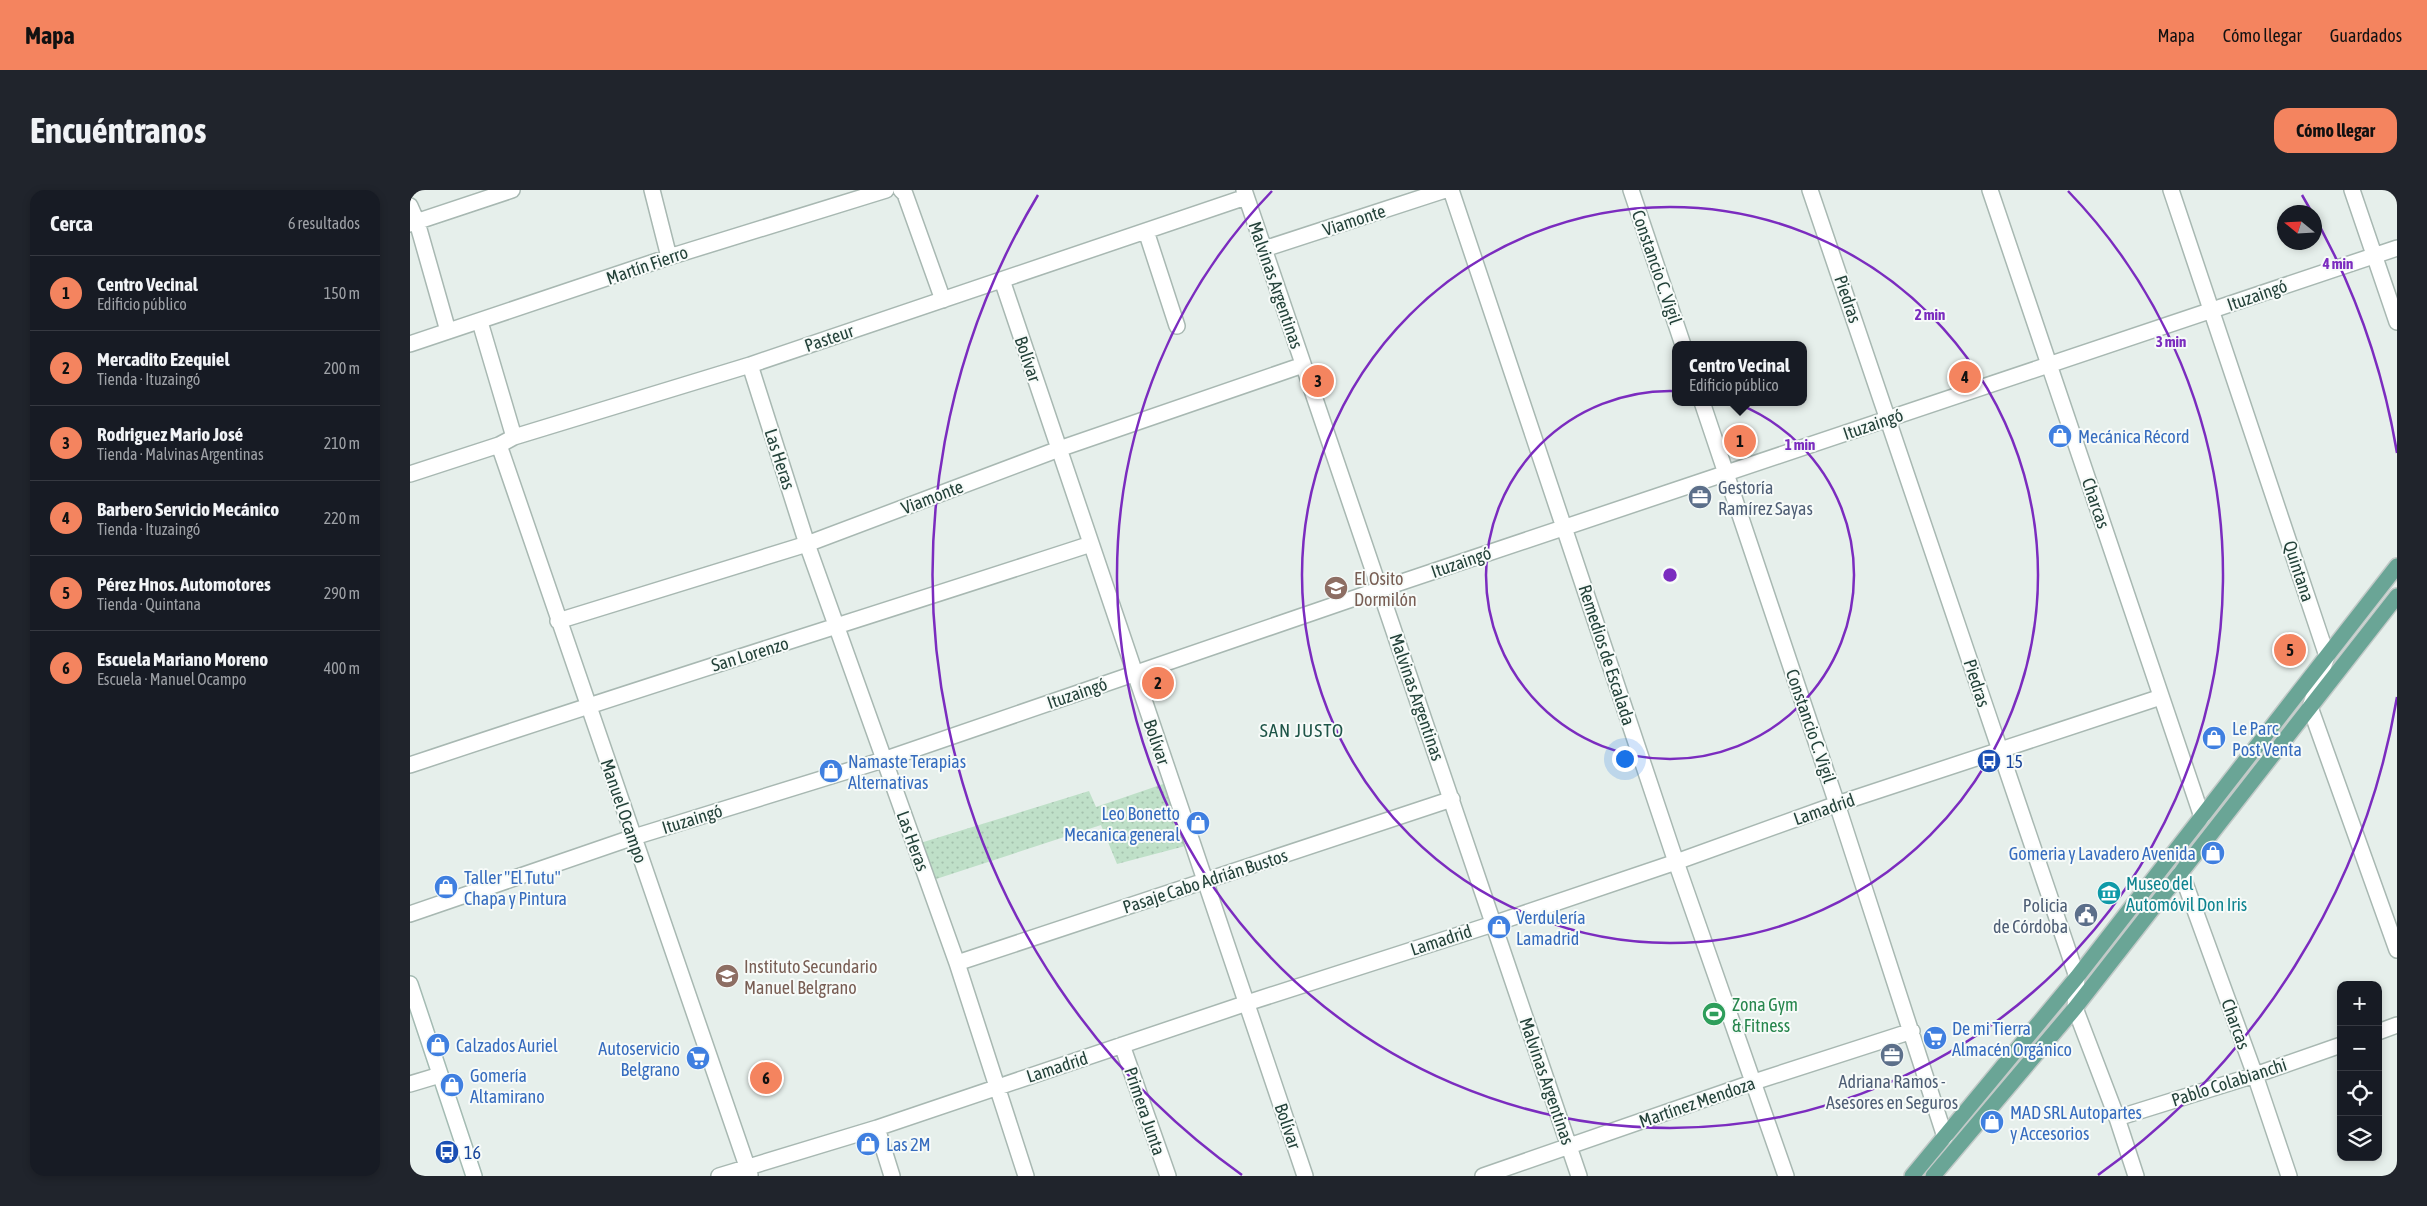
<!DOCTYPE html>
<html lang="es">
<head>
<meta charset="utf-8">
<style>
	body { margin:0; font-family:"Asap Condensed",sans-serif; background:#20242c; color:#f1f3f6 }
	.controls { position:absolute; right:15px; bottom:15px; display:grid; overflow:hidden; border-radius:10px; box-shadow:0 2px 8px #0003 }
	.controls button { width:45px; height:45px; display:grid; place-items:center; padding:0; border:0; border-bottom:1px solid #363941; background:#171b24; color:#f1f3f6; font:25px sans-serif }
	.compass { position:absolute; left:1867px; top:15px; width:45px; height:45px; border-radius:50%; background:#171b24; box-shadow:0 2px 8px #0003; rotate:288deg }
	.you { position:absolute; left:1214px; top:568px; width:18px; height:18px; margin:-12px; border:4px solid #fff; border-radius:50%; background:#1a73e8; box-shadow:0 0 0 8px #1a73e833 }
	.badge { display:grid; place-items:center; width:32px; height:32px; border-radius:50%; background:#f4845f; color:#111; font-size:16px; font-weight:700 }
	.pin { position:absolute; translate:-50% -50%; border:2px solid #fff; box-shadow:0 1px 5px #0006 }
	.popup { position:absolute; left:1262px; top:151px; width:135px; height:65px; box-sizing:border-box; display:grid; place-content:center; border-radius:10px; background:#171b24; filter:drop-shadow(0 1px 4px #0005); font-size:16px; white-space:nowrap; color:#9ea1a6 }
	.popup b { font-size:19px; color:#f1f3f6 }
	.popup::after { content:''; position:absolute; left:50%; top:100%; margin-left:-10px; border:10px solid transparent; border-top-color:#171b24 }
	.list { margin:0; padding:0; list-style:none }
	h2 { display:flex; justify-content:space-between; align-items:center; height:65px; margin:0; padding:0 20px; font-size:21px }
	h2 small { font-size:16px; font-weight:400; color:#9ea1a6 }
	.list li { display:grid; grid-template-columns:32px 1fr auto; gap:15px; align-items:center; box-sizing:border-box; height:75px; padding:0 20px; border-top:1px solid #363941 }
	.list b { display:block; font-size:19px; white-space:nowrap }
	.list p { margin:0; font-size:16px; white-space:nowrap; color:#9ea1a6 }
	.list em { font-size:16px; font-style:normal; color:#9ea1a6 }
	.icon { flex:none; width:28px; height:28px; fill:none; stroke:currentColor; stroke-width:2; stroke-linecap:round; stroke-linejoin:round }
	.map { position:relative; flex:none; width:1987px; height:986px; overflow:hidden; border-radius:15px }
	header { display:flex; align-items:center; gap:30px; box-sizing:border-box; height:70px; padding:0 25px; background:#f4845f; color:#111 }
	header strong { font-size:24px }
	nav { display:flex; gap:28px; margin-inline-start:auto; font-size:18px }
	.intro { display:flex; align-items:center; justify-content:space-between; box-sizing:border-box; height:120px; padding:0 30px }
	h1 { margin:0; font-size:35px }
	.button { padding:12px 22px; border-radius:15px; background:#f4845f; color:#111; font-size:18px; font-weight:700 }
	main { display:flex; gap:30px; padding:0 30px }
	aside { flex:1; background:#171b24; border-radius:15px; box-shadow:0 2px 8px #0003 }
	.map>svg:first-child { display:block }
	.park { fill:url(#park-dots) }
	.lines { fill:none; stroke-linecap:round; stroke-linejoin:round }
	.minor-casing { stroke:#a8b8b2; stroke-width:18 }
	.secondary-casing { stroke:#a4bbb3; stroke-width:18 }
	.primary-casing { stroke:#c2cac8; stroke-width:18 }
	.minor { stroke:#fff; stroke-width:15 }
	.secondary { stroke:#fff; stroke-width:15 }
	.primary { stroke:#6aa596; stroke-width:15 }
	.ring { fill:none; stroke:#7b2cbf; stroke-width:2.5 }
	.labels { text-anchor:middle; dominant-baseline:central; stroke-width:4; stroke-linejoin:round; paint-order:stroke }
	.street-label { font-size:18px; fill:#24423a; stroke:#f7fbf9 }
	.shop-label { font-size:18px; fill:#366cbe; stroke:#f7fbf9; text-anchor:start }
	.service-label { font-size:18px; fill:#4e5e75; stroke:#f7fbf9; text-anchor:start }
	.education-label { font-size:18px; fill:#785e54; stroke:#f7fbf9; text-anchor:start }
	.transit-label { font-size:18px; fill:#164399; stroke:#f7fbf9; text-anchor:start }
	.culture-label { font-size:18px; fill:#0d838f; stroke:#f7fbf9; text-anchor:start }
	.leisure-label { font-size:18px; fill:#27864d; stroke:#f7fbf9; text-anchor:start }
	.neighbourhood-label { font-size:19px; letter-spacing:1px; fill:#1f5548; stroke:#f7fbf9 }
	.centre { fill:#7b2cbf; stroke:#f7fbf9; stroke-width:2.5 }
	.ring-label { font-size:15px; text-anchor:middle; font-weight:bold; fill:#7b2cbf; stroke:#f7fbf9; stroke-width:4; stroke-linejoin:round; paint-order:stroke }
</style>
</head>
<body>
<header>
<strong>Mapa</strong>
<nav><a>Mapa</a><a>Cómo llegar</a><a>Guardados</a></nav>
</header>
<div class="intro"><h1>Encuéntranos</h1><a class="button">Cómo llegar</a></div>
<main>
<aside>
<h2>Cerca<small>6 resultados</small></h2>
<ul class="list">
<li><span class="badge">1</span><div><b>Centro Vecinal</b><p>Edificio público</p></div><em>150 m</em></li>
<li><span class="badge">2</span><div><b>Mercadito Ezequiel</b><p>Tienda · Ituzaingó</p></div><em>200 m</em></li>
<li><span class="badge">3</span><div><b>Rodriguez Mario José</b><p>Tienda · Malvinas Argentinas</p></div><em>210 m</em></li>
<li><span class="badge">4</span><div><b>Barbero Servicio Mecánico</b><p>Tienda · Ituzaingó</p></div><em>220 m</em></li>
<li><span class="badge">5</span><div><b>Pérez Hnos. Automotores</b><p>Tienda · Quintana</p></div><em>290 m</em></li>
<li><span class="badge">6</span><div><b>Escuela Mariano Moreno</b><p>Escuela · Manuel Ocampo</p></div><em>400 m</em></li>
</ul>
</aside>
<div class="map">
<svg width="1987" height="986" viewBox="0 0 1987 986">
	<defs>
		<pattern id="park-dots" width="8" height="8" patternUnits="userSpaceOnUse" patternTransform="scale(1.25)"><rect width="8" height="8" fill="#bfe0c8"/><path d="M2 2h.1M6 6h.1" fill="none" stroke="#a4c1ad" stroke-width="1.8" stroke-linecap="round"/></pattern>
	</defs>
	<rect width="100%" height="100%" fill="#e6efeb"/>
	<path class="park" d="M756,593L779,655L707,674L691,635L520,691L507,654L679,601L686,617Z"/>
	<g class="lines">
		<g class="minor-casing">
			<path id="minor" d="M242,0L259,67
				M491,0L495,4L533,110
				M834,0L1169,986
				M1041,0L1266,672L1376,986
				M1221,0L1273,155
				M1400,0C1491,262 1577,525 1667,787L1665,818L1707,928L1726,986
				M1580,0L1792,627
				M1761,0L1917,466L1900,517L1987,760
				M1942,0L1987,132
				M0,16L7,32L38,141
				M0,34L102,0
				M736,41L767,136
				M854,59L1035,0
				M592,90L895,986
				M70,132L104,247
				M0,154L259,67L476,0
				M340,175L397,354L547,773L616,986
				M1292,212L1427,614L1535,947
				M89,255L340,985
				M0,284L89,255L104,247L340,175L836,7
				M148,431L397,354L649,259L893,175
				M0,575C226,499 454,428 681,354
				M1771,682L1845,885L1879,986
				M0,724L224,647L473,570L971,399L1987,58
				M547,773L1042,609
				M1968,842L1987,835
				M712,855L758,986
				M0,894L30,885
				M1707,928L1845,885L1931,855
				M467,938L482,986
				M309,986L467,938L837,813L1083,734L1266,672L1427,614L1751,507
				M1073,986L1344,892L1502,841"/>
		</g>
		<g class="secondary-casing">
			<path id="secondary" d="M0,794L64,986"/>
		</g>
		<g class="primary-casing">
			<path id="primary" d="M1502,986L1667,787L1987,376
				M1523,986L1665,818L1987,406"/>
		</g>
		<use href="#minor" class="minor"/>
		<use href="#secondary" class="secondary"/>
		<use href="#primary" class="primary"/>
	</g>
	<g class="ring">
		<circle cx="1260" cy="385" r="184"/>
		<circle cx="1260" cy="385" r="368"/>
		<path d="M1658 1A553 553 0 1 1 862 1"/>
		<path d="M1987 507A737 737 0 0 1 1688 985M832 985A737 737 0 0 1 628 5M1892 5A737 737 0 0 1 1987 263"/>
	</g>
	<defs>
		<g id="shop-disc" transform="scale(1.25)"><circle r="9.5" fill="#3f7fe0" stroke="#f7fbf9"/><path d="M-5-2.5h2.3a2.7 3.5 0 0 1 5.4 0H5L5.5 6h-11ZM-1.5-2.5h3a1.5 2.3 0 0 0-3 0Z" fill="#fff"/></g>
		<g id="office-disc" transform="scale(1.25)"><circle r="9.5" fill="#5c6f8a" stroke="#f7fbf9"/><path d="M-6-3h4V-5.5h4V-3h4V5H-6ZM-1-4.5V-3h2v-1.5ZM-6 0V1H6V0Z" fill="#fff"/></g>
		<g id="school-disc" transform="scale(1.25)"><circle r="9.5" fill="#8d6e63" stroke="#f7fbf9"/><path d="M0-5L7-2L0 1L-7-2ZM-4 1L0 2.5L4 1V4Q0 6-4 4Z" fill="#fff"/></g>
		<g id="bus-disc" transform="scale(1.25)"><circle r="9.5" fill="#1a4fb4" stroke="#f7fbf9"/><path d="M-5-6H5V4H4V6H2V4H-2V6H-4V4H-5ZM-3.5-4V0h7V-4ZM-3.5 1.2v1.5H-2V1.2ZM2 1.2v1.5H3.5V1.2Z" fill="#fff"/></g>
		<g id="museum-disc" transform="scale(1.25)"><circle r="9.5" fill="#0f9aa8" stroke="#f7fbf9"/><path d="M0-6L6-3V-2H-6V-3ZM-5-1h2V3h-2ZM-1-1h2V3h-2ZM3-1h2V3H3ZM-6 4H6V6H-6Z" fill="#fff"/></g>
		<g id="civic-disc" transform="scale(1.25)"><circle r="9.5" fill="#5c6f8a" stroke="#f7fbf9"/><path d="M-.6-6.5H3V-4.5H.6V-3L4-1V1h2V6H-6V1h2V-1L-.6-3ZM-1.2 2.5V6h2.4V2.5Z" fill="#fff"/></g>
		<g id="stadium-disc" transform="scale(1.25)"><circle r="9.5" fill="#2e9e5b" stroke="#f7fbf9"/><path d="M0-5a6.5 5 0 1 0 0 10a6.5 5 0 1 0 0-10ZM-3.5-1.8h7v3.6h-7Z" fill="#fff"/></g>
		<g id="supermarket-disc" transform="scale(1.25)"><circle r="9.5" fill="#3f7fe0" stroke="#f7fbf9"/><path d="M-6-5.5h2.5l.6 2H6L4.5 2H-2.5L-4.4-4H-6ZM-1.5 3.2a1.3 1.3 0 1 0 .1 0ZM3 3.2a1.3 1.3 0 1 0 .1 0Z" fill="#fff"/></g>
	</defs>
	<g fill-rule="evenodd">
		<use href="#shop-disc" x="1650" y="246"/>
		<use href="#office-disc" x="1290" y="307"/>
		<use href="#school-disc" x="926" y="398"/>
		<use href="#shop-disc" x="1804" y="548"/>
		<use href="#bus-disc" x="1579" y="571"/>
		<use href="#shop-disc" x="421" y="581"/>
		<use href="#shop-disc" x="788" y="633"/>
		<use href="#shop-disc" x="1803" y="663"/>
		<use href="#shop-disc" x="36" y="697"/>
		<use href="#museum-disc" x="1699" y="703"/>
		<use href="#civic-disc" x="1676" y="725"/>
		<use href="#shop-disc" x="1089" y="737"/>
		<use href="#school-disc" x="317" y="786"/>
		<use href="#stadium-disc" x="1304" y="824"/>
		<use href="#supermarket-disc" x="1525" y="848"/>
		<use href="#shop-disc" x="28" y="855"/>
		<use href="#office-disc" x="1482" y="865"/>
		<use href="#supermarket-disc" x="288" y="868"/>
		<use href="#shop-disc" x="42" y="895"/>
		<use href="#shop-disc" x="1582" y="932"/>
		<use href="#shop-disc" x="458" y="954"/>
		<use href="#bus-disc" x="37" y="962"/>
	</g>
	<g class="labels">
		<g class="street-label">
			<text transform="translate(944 30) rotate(-18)">Viamonte</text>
			<text transform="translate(237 75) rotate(-19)">Martín Fierro</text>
			<text transform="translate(1247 77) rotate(71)">Constancio C. Vigil</text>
			<text transform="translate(866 95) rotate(71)">Malvinas Argentinas</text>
			<text transform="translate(1847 105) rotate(-19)">Ituzaingó</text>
			<text transform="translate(1438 109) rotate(71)">Piedras</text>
			<text transform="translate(419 148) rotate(-19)">Pasteur</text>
			<text transform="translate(618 169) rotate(71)">Bolívar</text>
			<text transform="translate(1463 234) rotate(-19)">Ituzaingó</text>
			<text transform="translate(370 269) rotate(72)">Las Heras</text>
			<text transform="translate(522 307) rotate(-21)">Viamonte</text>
			<text transform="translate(1686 313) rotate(71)">Charcas</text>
			<text transform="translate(1051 372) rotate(-19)">Ituzaingó</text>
			<text transform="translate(1889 381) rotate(72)">Quintana</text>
			<text transform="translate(340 464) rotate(-17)">San Lorenzo</text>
			<text transform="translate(1197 465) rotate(72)">Remedios de Escalada</text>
			<text transform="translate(1567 493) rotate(72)">Piedras</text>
			<text transform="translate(667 503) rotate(-19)">Ituzaingó</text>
			<text transform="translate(1007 507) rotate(71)">Malvinas Argentinas</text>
			<text transform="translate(1401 536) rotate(71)">Constancio C. Vigil</text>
			<text transform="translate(747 552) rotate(71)">Bolívar</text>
			<text transform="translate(1414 619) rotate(-19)">Lamadrid</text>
			<text transform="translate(214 621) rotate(71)">Manuel Ocampo</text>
			<text transform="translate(282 629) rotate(-17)">Ituzaingó</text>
			<text transform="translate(503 651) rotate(70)">Las Heras</text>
			<text transform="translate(795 691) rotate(-18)">Pasaje Cabo Adrián Bustos</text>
			<text transform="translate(1031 750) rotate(-18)">Lamadrid</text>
			<text transform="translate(1826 834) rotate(70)">Charcas</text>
			<text transform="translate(647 877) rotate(-18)">Lamadrid</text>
			<text transform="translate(1137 891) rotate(71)">Malvinas Argentinas</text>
			<text transform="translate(1819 892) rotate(-18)">Pablo Colabianchi</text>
			<text transform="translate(1287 912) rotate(-19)">Martínez Mendoza</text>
			<text transform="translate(735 921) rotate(71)">Primera Junta</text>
			<text transform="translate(878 936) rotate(71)">Bolívar</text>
		</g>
		<g class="shop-label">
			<text x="1668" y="246">Mecánica Récord</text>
			<text x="1822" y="538">Le Parc<tspan x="1822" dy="21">Post Venta</tspan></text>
			<text x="438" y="571">Namaste Terapias<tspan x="438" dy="21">Alternativas</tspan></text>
			<text x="770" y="623" text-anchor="end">Leo Bonetto<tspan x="770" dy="21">Mecanica general</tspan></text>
			<text x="1786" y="663" text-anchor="end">Gomeria y Lavadero Avenida</text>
			<text x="54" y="687">Taller "El Tutu"<tspan x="54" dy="21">Chapa y Pintura</tspan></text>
			<text x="1106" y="727">Verdulería<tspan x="1106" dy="21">Lamadrid</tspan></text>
			<text x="1542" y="838">De mi Tierra<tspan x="1542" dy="21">Almacén Orgánico</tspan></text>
			<text x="46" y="855">Calzados Auriel</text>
			<text x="270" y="858" text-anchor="end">Autoservicio<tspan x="270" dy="21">Belgrano</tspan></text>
			<text x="60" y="885">Gomería<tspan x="60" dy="21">Altamirano</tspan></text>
			<text x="1600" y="922">MAD SRL Autopartes<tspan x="1600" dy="21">y Accesorios</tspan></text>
			<text x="476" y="954">Las 2M</text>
		</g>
		<g class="service-label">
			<text x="1308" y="297">Gestoría<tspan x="1308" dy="21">Ramírez Sayas</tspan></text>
			<text x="1658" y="715" text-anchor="end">Policia<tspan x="1658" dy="21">de Córdoba</tspan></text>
			<text x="1482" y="891" text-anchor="middle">Adriana Ramos -<tspan x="1482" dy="21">Asesores en Seguros</tspan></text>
		</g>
		<g class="education-label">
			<text x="944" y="388">El Osito<tspan x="944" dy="21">Dormilón</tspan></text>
			<text x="334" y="776">Instituto Secundario<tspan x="334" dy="21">Manuel Belgrano</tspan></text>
		</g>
		<g class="transit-label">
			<text x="1596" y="571">15</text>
			<text x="54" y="962">16</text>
		</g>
		<g class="culture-label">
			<text x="1716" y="693">Museo del<tspan x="1716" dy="21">Automóvil Don Iris</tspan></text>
		</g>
		<g class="leisure-label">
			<text x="1322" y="814">Zona Gym<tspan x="1322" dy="21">&amp; Fitness</tspan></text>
		</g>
		<g class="neighbourhood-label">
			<text x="892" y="540">SAN JUSTO</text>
		</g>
	</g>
	<circle cx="1260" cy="385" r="8" class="centre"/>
	<g class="ring-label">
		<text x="1928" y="79">4 min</text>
		<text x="1520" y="130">2 min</text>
		<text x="1761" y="157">3 min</text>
		<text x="1390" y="260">1 min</text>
	</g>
</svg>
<div class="controls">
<button>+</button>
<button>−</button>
<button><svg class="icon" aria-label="locate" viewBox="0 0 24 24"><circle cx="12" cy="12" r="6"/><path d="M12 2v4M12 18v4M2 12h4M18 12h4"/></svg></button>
<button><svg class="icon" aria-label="layers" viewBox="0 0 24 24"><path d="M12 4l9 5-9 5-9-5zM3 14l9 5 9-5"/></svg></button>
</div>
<svg class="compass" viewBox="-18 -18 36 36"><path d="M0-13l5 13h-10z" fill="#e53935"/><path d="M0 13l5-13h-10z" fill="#9ea1a6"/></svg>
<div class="you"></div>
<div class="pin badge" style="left:1330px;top:251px">1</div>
<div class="popup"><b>Centro Vecinal</b>Edificio público</div>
<div class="pin badge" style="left:748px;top:493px">2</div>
<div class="pin badge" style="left:908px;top:191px">3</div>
<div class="pin badge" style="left:1555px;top:187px">4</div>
<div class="pin badge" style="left:1880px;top:460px">5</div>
<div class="pin badge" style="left:356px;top:888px">6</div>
</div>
</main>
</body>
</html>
